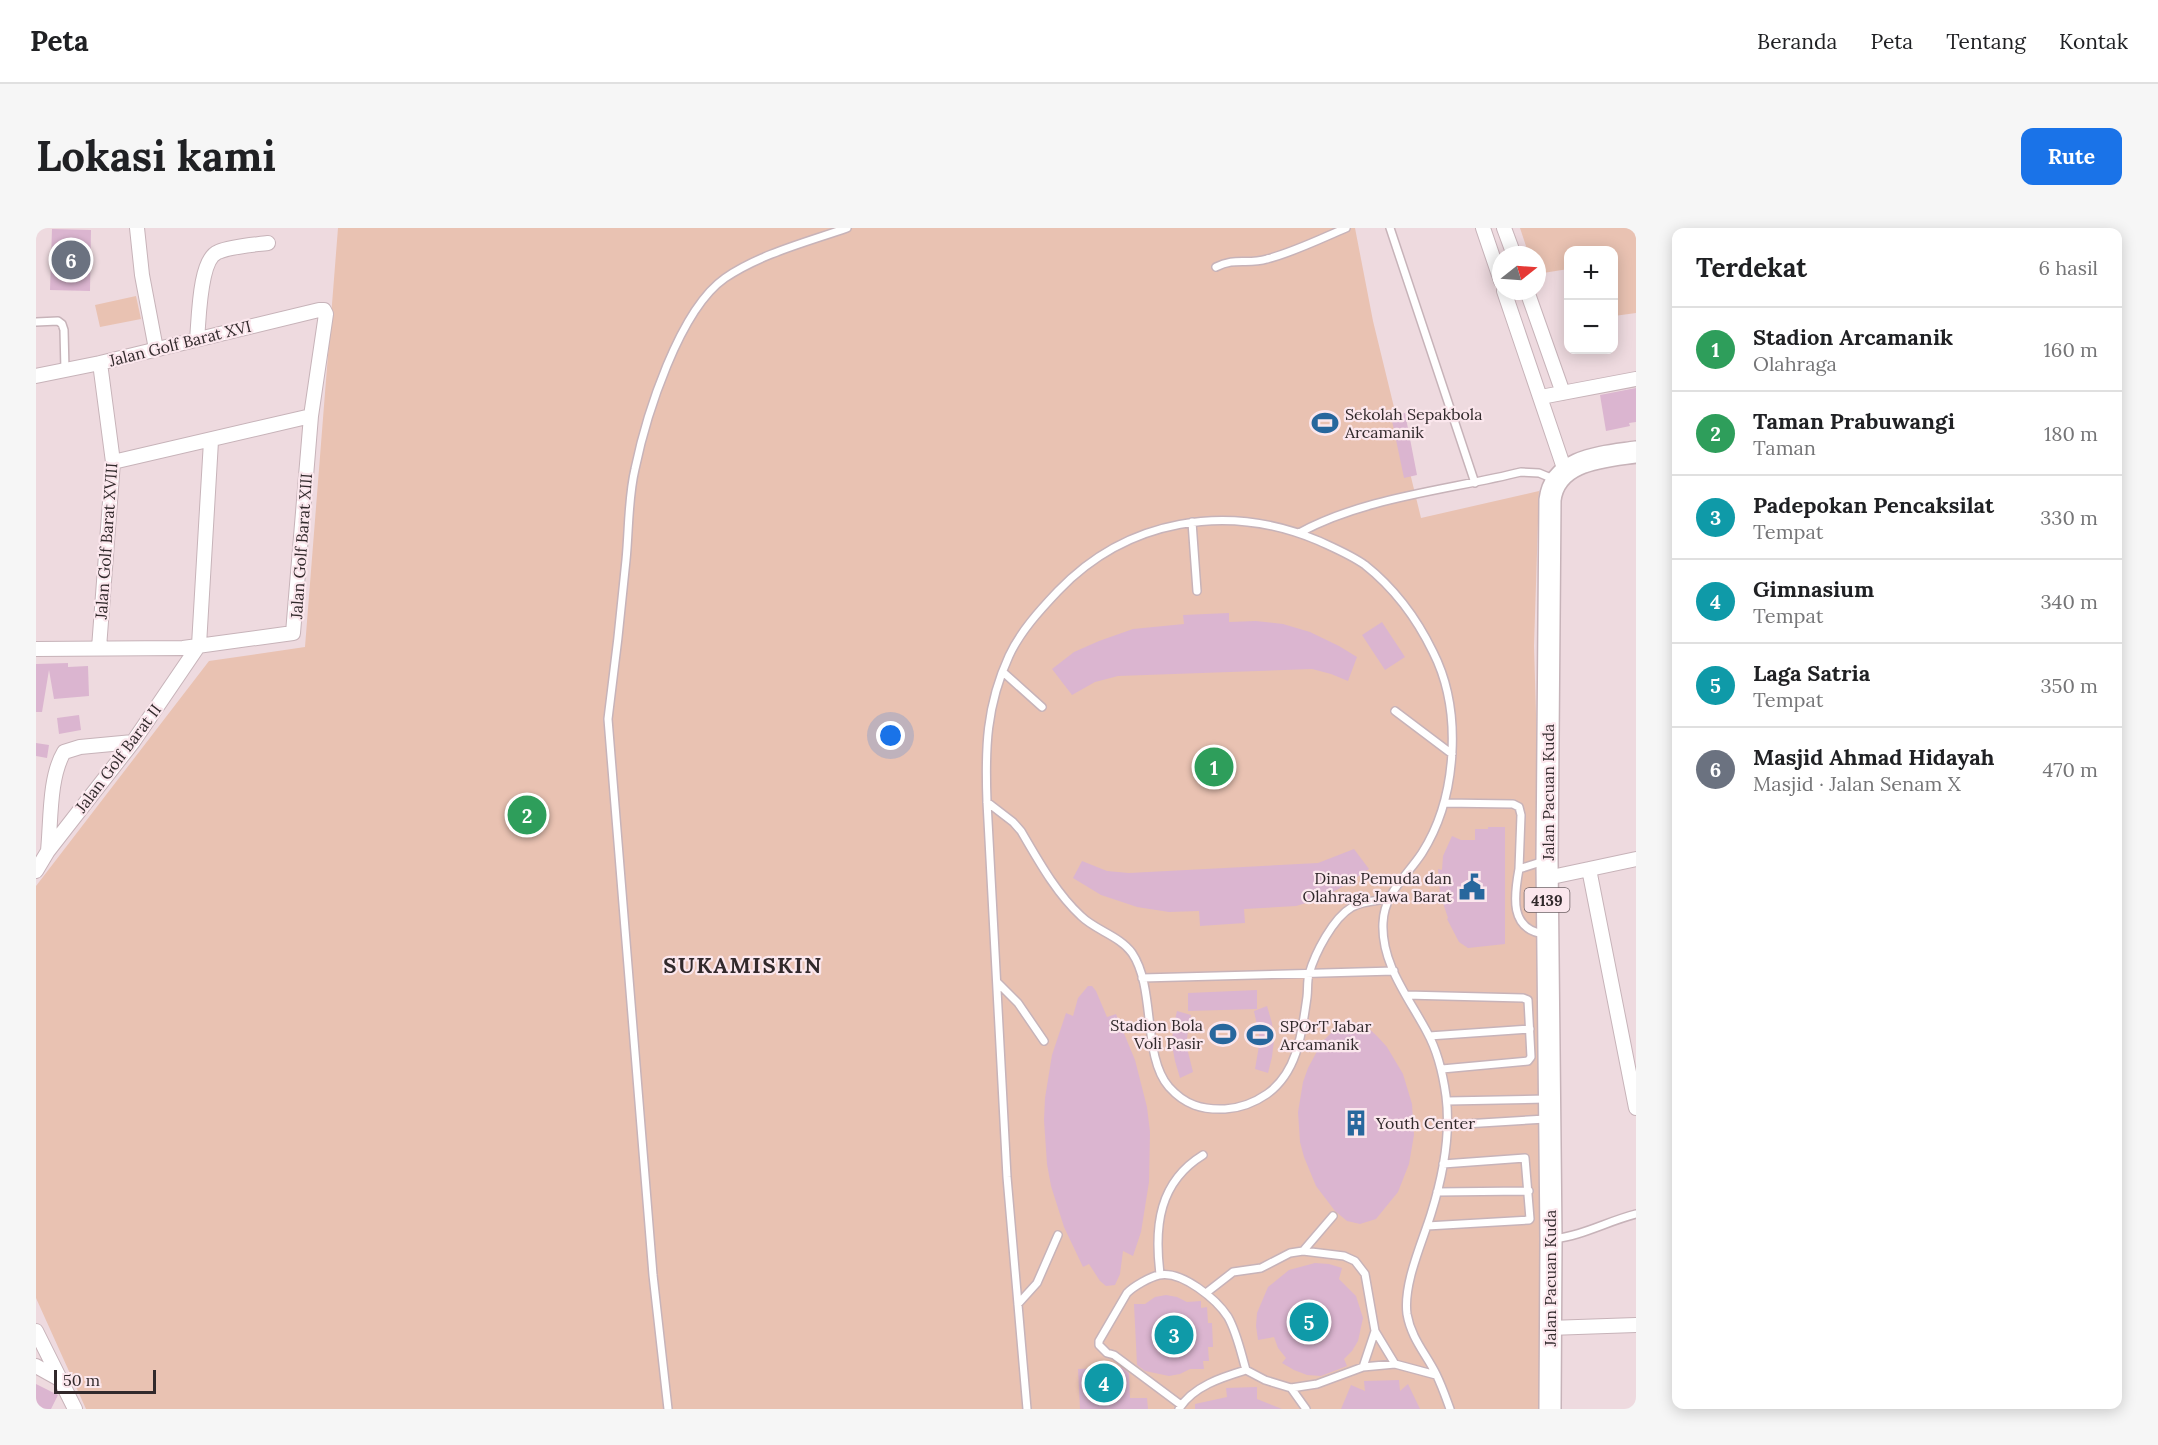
<!DOCTYPE html>
<html lang="id">
<head>
<meta charset="utf-8">
<style>
	body { margin:0; font-family:Lora,serif; background:#f6f6f6; color:#202124 }
	.controls { position:absolute; right:18px; top:18px; display:grid; overflow:hidden; border-radius:12px; box-shadow:0 3px 15px #0003 }
	.controls button { width:54px; height:54px; display:grid; place-items:center; padding:0; border:0; border-bottom:2px solid #e0e0e0; background:#fff; color:#202124; font:30px sans-serif }
	.compass { position:absolute; left:1456px; top:18px; width:54px; height:54px; border-radius:50%; background:#fff; box-shadow:0 3px 15px #0003; rotate:73deg }
	.scale { position:absolute; left:18px; bottom:15px; width:102px; box-sizing:border-box; padding-left:6px; border:3px solid #31292b; border-top:0; font-size:16px; line-height:21px; white-space:nowrap; color:#31292b; -webkit-text-stroke:4px #fbe7ed; paint-order:stroke }
	.you { position:absolute; left:855px; top:508px; width:21px; height:21px; margin:-15px; border:4px solid #fff; border-radius:50%; background:#1a73e8; box-shadow:0 0 0 9px #1a73e833 }
	.badge { display:grid; place-items:center; width:39px; height:39px; border-radius:50%; background:#1a73e8; color:#fff; font-size:20px; font-weight:700 }
	.pin { position:absolute; translate:-50% -50%; border:3px solid #fff; box-shadow:0 2px 6px #0006 }
	.list { margin:0; padding:0; list-style:none }
	h2 { display:flex; justify-content:space-between; align-items:center; height:78px; margin:0; padding:0 24px; font-size:26px }
	h2 small { font-size:20px; font-weight:400; color:#757577 }
	.list li { display:grid; grid-template-columns:39px 1fr auto; gap:18px; align-items:center; box-sizing:border-box; height:84px; padding:0 24px; border-top:2px solid #e0e0e0 }
	.list b { display:block; font-size:22px; white-space:nowrap }
	.list p { margin:0; font-size:20px; white-space:nowrap; color:#757577 }
	.list em { font-size:20px; font-style:normal; color:#757577 }
	.map { position:relative; flex:none; width:1600px; height:1181px; overflow:hidden; border-radius:12px }
	header { display:flex; align-items:center; gap:36px; box-sizing:border-box; height:84px; padding:0 30px; background:#fff; border-bottom:2px solid #e0e0e0 }
	header strong { font-size:28px }
	nav { display:flex; gap:33px; margin-inline-start:auto; font-size:21px }
	.intro { display:flex; align-items:center; justify-content:space-between; box-sizing:border-box; height:144px; padding:0 36px }
	h1 { margin:0; font-size:42px }
	.button { padding:15px 27px; border-radius:12px; background:#1a73e8; color:#fff; font-size:21px; font-weight:700 }
	main { display:flex; gap:36px; padding:0 36px }
	aside { flex:1; background:#fff; border-radius:12px; box-shadow:0 3px 15px #0003 }
	.map>svg:first-child { display:block }
	.green { fill:#e9c2b2 }
	.building { fill:#dbb5d0 }
	.lines { fill:none; stroke-linecap:round; stroke-linejoin:round }
	.service-casing { stroke:#c7b3b9; stroke-width:10 }
	.minor-casing { stroke:#c7b3b9; stroke-width:16 }
	.primary-casing { stroke:#c7b3b9; stroke-width:24 }
	.service { stroke:#fff; stroke-width:7 }
	.minor { stroke:#fff; stroke-width:14 }
	.primary { stroke:#fff; stroke-width:21 }
	.labels { text-anchor:middle; dominant-baseline:central; stroke-width:4.5; stroke-linejoin:round; paint-order:stroke }
	.shield { fill:#fbe7ed; stroke:#6e6265; stroke-width:1.5 }
	.shield-label { font-size:15px; font-weight:bold; fill:#31292b }
	.street-label { font-size:16px; fill:#31292b; stroke:#fbe7ed }
	.poi-label { font-size:16px; fill:#31292b; stroke:#fbe7ed; text-anchor:start }
	.district-label { font-size:22px; font-weight:bold; letter-spacing:1.5px; fill:#31292b; stroke:#fbe7ed }
</style>
</head>
<body>
<header>
<strong>Peta</strong>
<nav><a>Beranda</a><a>Peta</a><a>Tentang</a><a>Kontak</a></nav>
</header>
<div class="intro"><h1>Lokasi kami</h1><a class="button">Rute</a></div>
<main>
<div class="map">
<svg width="1600" height="1181" viewBox="0 0 1600 1181">
	<rect width="100%" height="100%" fill="#eedadf"/>
	<path class="green" d="M302,0H1319L1337,93L1385,290L1503,263L1498,418L1500,486L1506,1099L1505,1181H50L0,1070V658L173,433L269,419Z
		M1484,0H1600V85L1578,88V22H1532V41L1501,46V27H1493Z
		M100,68L105,91L64,99L59,77Z"/>
	<path class="building" d="M16,1L55,2L54,63L14,62Z
		M1600,160V194L1593,195L1594,198L1570,203L1564,167Z
		M1369,185L1381,247L1368,250L1355,188Z
		M1193,385V394L1220,393L1247,396L1274,404L1303,418L1321,429L1312,453L1295,446L1276,441L1082,448L1059,454L1036,467L1016,441L1038,424L1063,413L1097,401L1148,396L1147,387Z
		M1346,394L1369,429L1349,442L1326,407Z
		M32,435V439L52,438L53,468L18,471L13,442L6,484H0V436Z
		M43,487L45,502L23,506L21,490Z
		M0,515L13,517L11,530L0,528Z
		M1452,599H1469V716L1432,720L1423,714L1411,691L1412,690L1404,666L1402,641L1406,642L1407,628L1416,608L1425,612H1439V601H1452Z
		M1318,621L1333,641L1308,658L1284,671L1260,678L1208,681L1209,695L1164,698L1163,683L1133,684L1101,679L1065,667L1037,650L1046,633L1071,643L1093,645L1282,635Z
		M1052,758H1056L1060,763L1071,789L1080,786L1099,832L1111,879L1114,904L1113,954L1105,1004L1097,1028L1087,1023L1084,1046L1079,1057L1070,1058L1064,1053L1053,1036L1047,1039L1028,999L1015,958L1011,936L1008,892L1009,870L1016,827L1030,785L1037,788L1042,770Z
		M1221,762V781L1152,783V765Z
		M1231,778L1236,795L1238,812L1236,829L1232,845L1219,841L1224,812L1218,783Z
		M1141,783L1155,787L1150,816L1157,844L1144,850L1139,833L1136,817L1137,800Z
		M1316,794L1329,797L1341,808L1351,819L1367,846L1376,876L1378,907L1373,936L1362,964L1340,991L1324,996L1311,993L1299,983L1280,958L1268,929L1264,914L1262,884L1267,854L1272,840L1286,814L1304,796Z
		M1279,1035L1293,1036L1306,1040L1303,1051L1320,1068L1327,1090L1322,1113L1316,1123L1308,1131L1311,1138L1285,1148L1271,1147L1258,1142L1246,1135L1250,1130L1242,1120L1238,1109L1222,1112L1220,1098L1221,1085L1232,1059L1253,1042Z
		M1130,1067L1141,1069L1151,1074L1165,1073V1080L1171,1079L1172,1095H1176L1177,1119H1172L1173,1133H1167L1168,1141H1154L1144,1146L1133,1148L1109,1143L1101,1137L1098,1076H1109L1119,1069Z
		M1085,1139L1093,1145L1094,1170H1111L1112,1181H1044L1042,1141Z
		M1363,1152L1364,1163L1372,1156L1384,1181H1305L1315,1157L1329,1163L1328,1153Z
		M0,1156L22,1167L15,1181H0Z
		M1221,1159V1171L1246,1181H1159V1176L1191,1169L1190,1160Z"/>
	<g class="lines">
		<g class="service-casing">
			<path id="service" d="M1354,0L1439,255
				M1180,39C1199,29 1211,37 1231,31C1258,24 1284,11 1310,0
				M0,94L22,93L26,96L28,102L29,142
				M1156,294L1161,363
				M1263,305C1329,269 1413,262 1485,244L1503,245L1520,252
				M967,444L1006,479
				M1359,483L1416,526
				M951,574L977,594L985,603C1002,632 1020,665 1045,688C1059,702 1084,708 1096,725C1120,760 1106,828 1133,859C1149,877 1166,882 1189,881C1206,880 1218,875 1231,866C1262,844 1266,804 1271,769C1272,761 1271,753 1273,746C1279,725 1297,690 1316,679C1327,673 1339,673 1351,671
				M1408,575L1477,576L1483,579L1485,587L1483,641
				M1508,633L1483,641C1478,668 1473,702 1509,706
				M1106,750L1358,743
				M961,754L982,775L1008,813
				M1370,767L1487,770L1492,772L1495,829L1492,833L1406,841
				M1393,808L1494,801
				M1411,873L1510,871
				M1412,897L1510,891
				M1401,964L1493,963
				M1391,998L1493,992L1494,991L1489,930L1407,936
				M1517,1011C1546,1008 1572,993 1600,986
				M1267,1023L1297,988
				M1124,1046C1118,998 1123,954 1167,927
				M1170,1065L1197,1044L1225,1040L1254,1025L1267,1023L1308,1028L1319,1033L1329,1046L1339,1103L1359,1136
				M982,1076L1001,1055L1022,1007
				M1327,1139L1339,1103
				M1255,1160L1270,1181
				M1145,1177L1078,1127L1071,1125L1063,1117V1113L1091,1065C1098,1058 1114,1049 1123,1047C1146,1042 1181,1072 1192,1089C1201,1105 1205,1125 1210,1142
				M632,1181L617,1047L572,491C579,438 585,385 590,332C593,302 592,270 599,241C610,188 643,82 689,50C724,26 771,14 811,0
				M991,1181L971,949L951,574C949,521 950,478 973,428C984,404 1003,383 1022,363C1091,291 1191,274 1283,313C1298,320 1315,327 1329,337C1358,360 1381,391 1397,424C1427,483 1421,570 1386,625C1371,648 1348,665 1347,695C1345,736 1373,770 1391,804C1402,824 1407,846 1410,868C1415,907 1407,948 1395,986C1386,1015 1367,1056 1371,1086C1375,1110 1390,1126 1400,1146C1406,1158 1410,1170 1414,1181
				M1143,1181C1157,1158 1187,1149 1210,1142L1229,1152L1255,1160L1281,1156L1327,1139L1359,1136L1400,1147"/>
		</g>
		<g class="minor-casing">
			<path id="minor" d="M101,0L106,47L120,121
				M1447,0L1465,53
				M1468,0L1478,27
				M1468,63L1529,243
				M1491,63L1527,165
				M161,111C163,93 163,31 182,24C196,18 216,17 232,15
				M0,148L64,135L283,82H288L290,86L275,188L257,405L147,420L0,421
				M1505,169L1600,151
				M77,234L275,188
				M63,420L77,234L64,135
				M12,623C15,593 13,549 28,524L44,519L97,514
				M1553,641L1600,880
				M0,643L12,623L97,514L163,417L175,213
				M1511,650L1600,631
				M1513,1100L1600,1097
				M0,1103L39,1181
				M0,1138L25,1152"/>
		</g>
		<g class="primary-casing">
			<path id="primary" d="M1514,1181L1515,1011L1511,633L1514,272C1519,231 1567,229 1600,224"/>
		</g>
		<use href="#service" class="service"/>
		<use href="#minor" class="minor"/>
		<use href="#primary" class="primary"/>
	</g>
	<defs>
		<g id="stadium-bare" transform="scale(2.07)"><path d="M0-5a6.5 5 0 1 0 0 10a6.5 5 0 1 0 0-10ZM-3.5-1.8h7v3.6h-7Z" fill="#27679d" stroke="#fbe7ed" stroke-width="2.5" paint-order="stroke"/></g>
		<g id="civic-bare" transform="scale(2.07)"><path d="M-.6-6.5H3V-4.5H.6V-3L4-1V1h2V6H-6V1h2V-1L-.6-3ZM-1.2 2.5V6h2.4V2.5Z" fill="#27679d" stroke="#fbe7ed" stroke-width="2.5" paint-order="stroke"/></g>
		<g id="building-bare" transform="scale(2.07)"><path d="M-4-6H4V6H1V3H-1V6H-4ZM-2.5-4.3h1.7v1.8h-1.7ZM.8-4.3h1.7v1.8H.8ZM-2.5-1h1.7V.8h-1.7ZM.8-1h1.7V.8H.8Z" fill="#27679d" stroke="#fbe7ed" stroke-width="2.5" paint-order="stroke"/></g>
	</defs>
	<g fill-rule="evenodd">
		<use href="#stadium-bare" x="1289" y="195"/>
		<use href="#civic-bare" x="1436" y="659"/>
		<use href="#stadium-bare" x="1187" y="806"/>
		<use href="#stadium-bare" x="1224" y="807"/>
		<use href="#building-bare" x="1320" y="895"/>
	</g>
	<g class="labels">
		<rect class="shield" x="1488.5" y="660" width="45" height="24" rx="4.5"/>
		<g class="shield-label">
			<text x="1511" y="672">4139</text>
		</g>
		<g class="street-label">
			<text transform="translate(144 115) rotate(-14)">Jalan Golf Barat XVI</text>
			<text transform="translate(70 313) rotate(-86)">Jalan Golf Barat XVIII</text>
			<text transform="translate(265 318) rotate(-86)">Jalan Golf Barat XIII</text>
			<text transform="translate(82 530) rotate(-53)">Jalan Golf Barat II</text>
			<text transform="translate(1512 564) rotate(-90)">Jalan Pacuan Kuda</text>
			<text transform="translate(1514 1050) rotate(-90)">Jalan Pacuan Kuda</text>
		</g>
		<g class="poi-label">
			<text x="1309" y="186">Sekolah Sepakbola<tspan x="1309" dy="18">Arcamanik</tspan></text>
			<text x="1416" y="650" text-anchor="end">Dinas Pemuda dan<tspan x="1416" dy="18">Olahraga Jawa Barat</tspan></text>
			<text x="1167" y="797" text-anchor="end">Stadion Bola<tspan x="1167" dy="18">Voli Pasir</tspan></text>
			<text x="1244" y="798">SPOrT Jabar<tspan x="1244" dy="18">Arcamanik</tspan></text>
			<text x="1340" y="895">Youth Center</text>
		</g>
		<g class="district-label">
			<text x="707" y="737">SUKAMISKIN</text>
		</g>
	</g>
</svg>
<div class="controls">
<button>+</button>
<button>−</button>
</div>
<svg class="compass" viewBox="-18 -18 36 36"><path d="M0-13l5 13h-10z" fill="#e53935"/><path d="M0 13l5-13h-10z" fill="#757577"/></svg>
<div class="scale">50 m</div>
<div class="you"></div>
<div class="pin badge" style="left:1178px;top:539px;background:#2e9e5b">1</div>
<div class="pin badge" style="left:491px;top:587px;background:#2e9e5b">2</div>
<div class="pin badge" style="left:1138px;top:1107px;background:#0f9aa8">3</div>
<div class="pin badge" style="left:1068px;top:1155px;background:#0f9aa8">4</div>
<div class="pin badge" style="left:1273px;top:1094px;background:#0f9aa8">5</div>
<div class="pin badge" style="left:35px;top:32px;background:#6b7280">6</div>
</div>
<aside>
<h2>Terdekat<small>6 hasil</small></h2>
<ul class="list">
<li><span class="badge" style="background:#2e9e5b">1</span><div><b>Stadion Arcamanik</b><p>Olahraga</p></div><em>160 m</em></li>
<li><span class="badge" style="background:#2e9e5b">2</span><div><b>Taman Prabuwangi</b><p>Taman</p></div><em>180 m</em></li>
<li><span class="badge" style="background:#0f9aa8">3</span><div><b>Padepokan Pencaksilat</b><p>Tempat</p></div><em>330 m</em></li>
<li><span class="badge" style="background:#0f9aa8">4</span><div><b>Gimnasium</b><p>Tempat</p></div><em>340 m</em></li>
<li><span class="badge" style="background:#0f9aa8">5</span><div><b>Laga Satria</b><p>Tempat</p></div><em>350 m</em></li>
<li><span class="badge" style="background:#6b7280">6</span><div><b>Masjid Ahmad Hidayah</b><p>Masjid · Jalan Senam X</p></div><em>470 m</em></li>
</ul>
</aside>
</main>
</body>
</html>
